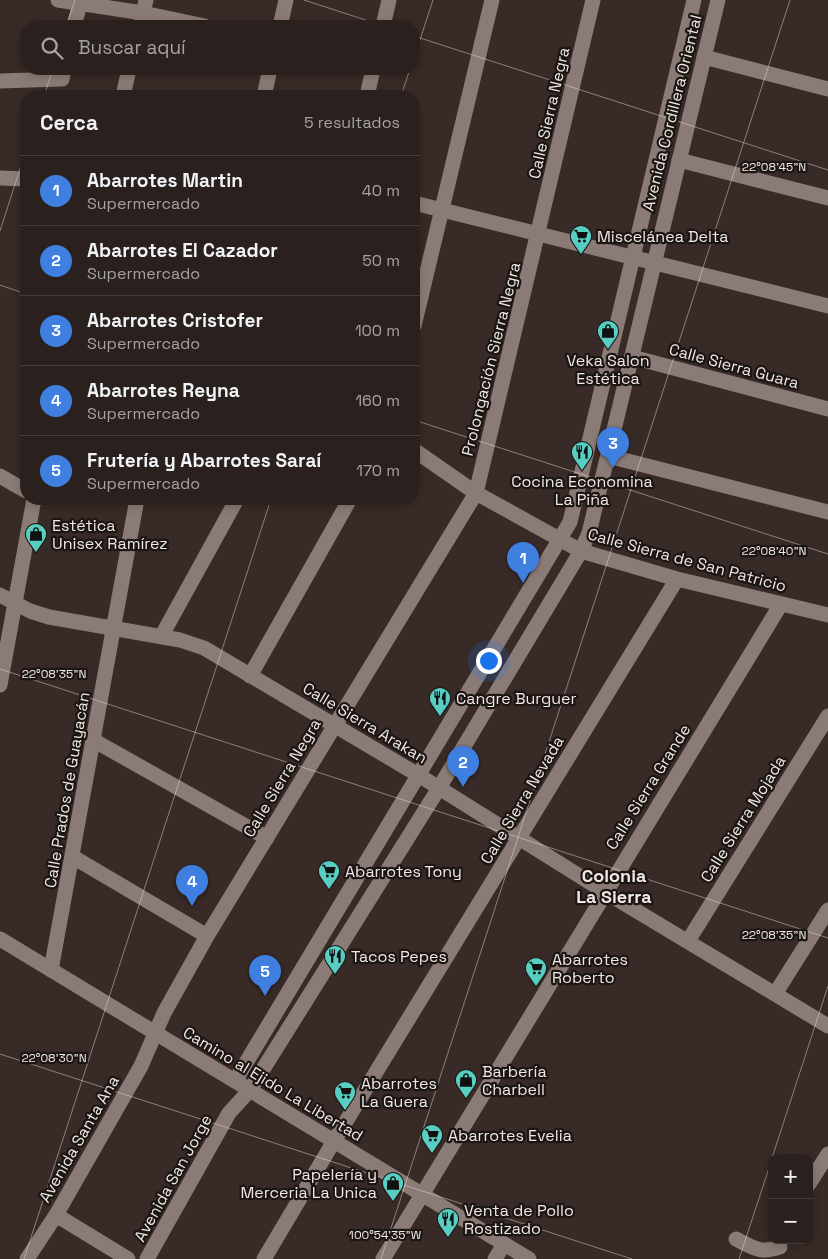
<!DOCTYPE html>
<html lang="es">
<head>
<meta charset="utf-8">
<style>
	body { margin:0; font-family:"Space Grotesk",sans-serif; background:#322826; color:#f1f3f6 }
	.controls { position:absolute; right:15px; bottom:15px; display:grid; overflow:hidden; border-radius:10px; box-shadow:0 2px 8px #0003 }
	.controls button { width:45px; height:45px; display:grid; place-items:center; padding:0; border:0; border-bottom:1px solid #463e3b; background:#2a201d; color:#f1f3f6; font:25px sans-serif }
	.you { position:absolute; left:488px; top:660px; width:18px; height:18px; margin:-12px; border:4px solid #fff; border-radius:50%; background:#1a73e8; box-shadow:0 0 0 8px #1a73e833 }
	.badge { display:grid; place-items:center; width:32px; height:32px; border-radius:50%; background:#57cec1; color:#fff; font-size:16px; font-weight:700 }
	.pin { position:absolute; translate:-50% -41px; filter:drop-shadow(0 1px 2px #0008) }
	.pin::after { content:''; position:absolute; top:26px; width:18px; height:15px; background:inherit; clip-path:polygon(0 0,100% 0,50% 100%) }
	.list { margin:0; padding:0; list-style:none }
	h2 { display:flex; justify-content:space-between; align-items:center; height:65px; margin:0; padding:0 20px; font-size:21px }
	h2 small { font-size:16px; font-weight:400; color:#a5a3a4 }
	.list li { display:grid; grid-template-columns:32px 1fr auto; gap:15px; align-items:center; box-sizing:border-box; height:70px; padding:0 20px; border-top:1px solid #463e3b }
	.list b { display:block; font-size:19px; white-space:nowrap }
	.list p { margin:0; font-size:16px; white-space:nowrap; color:#a5a3a4 }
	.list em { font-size:16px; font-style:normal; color:#a5a3a4 }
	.icon { flex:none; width:28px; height:28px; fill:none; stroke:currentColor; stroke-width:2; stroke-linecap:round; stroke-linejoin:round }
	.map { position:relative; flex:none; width:828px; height:1259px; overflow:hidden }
	.search { position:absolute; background:#2a201d; box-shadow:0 2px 8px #0003; left:20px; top:20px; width:400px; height:55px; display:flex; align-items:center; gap:12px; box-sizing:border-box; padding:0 18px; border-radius:20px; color:#a5a3a4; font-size:19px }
	.panel { position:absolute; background:#2a201d; box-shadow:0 2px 8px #0003; left:20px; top:90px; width:400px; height:415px; border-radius:20px }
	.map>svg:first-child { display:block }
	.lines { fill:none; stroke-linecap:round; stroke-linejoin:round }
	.street { stroke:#8b7b76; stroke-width:15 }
	.secondary { stroke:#8b7b76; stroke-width:15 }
	.ticks { fill:none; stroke:#f1e8e5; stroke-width:1; stroke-opacity:0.45 }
	.labels { text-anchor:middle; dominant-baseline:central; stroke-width:4.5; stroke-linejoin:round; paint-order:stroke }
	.street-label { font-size:16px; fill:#f1e8e5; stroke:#1b1513 }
	.poi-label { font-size:16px; fill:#f1e8e5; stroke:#1b1513; text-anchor:start }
	.neighbourhood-label { font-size:18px; font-weight:bold; fill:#f1e8e5; stroke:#1b1513 }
	.ticks-label { font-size:12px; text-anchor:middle; fill:#f1e8e5; stroke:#1b1513; stroke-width:4.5; stroke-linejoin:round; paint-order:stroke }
</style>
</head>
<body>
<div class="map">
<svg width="828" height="1259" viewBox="0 0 828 1259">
	<rect width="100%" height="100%" fill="#382a27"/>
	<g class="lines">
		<path class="street" d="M58,0L143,13L205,26
			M74,26L80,4
			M140,26L146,0
			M280,26L286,0
			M383,26L389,0
			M704,57L828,89
			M0,81L62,79L64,69
			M123,96L129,69
			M264,96L270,69
			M367,96L373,69
			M679,160L828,198
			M0,178L26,179
			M414,203L828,306
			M414,326L492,0
			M632,357L828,409
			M414,450L476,493L581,551L677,579L828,615
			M608,456L828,512
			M0,476L26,491
			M0,595L30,611L49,617L180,640L204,648L420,776L605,892L828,1026
			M161,637L237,499
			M250,676L350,499
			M0,685L34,499
			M93,740L267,838
			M73,857L207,936
			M688,941L828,716
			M51,970L137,499
			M775,994L828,910
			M809,1184L828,1154
			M56,1215L128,1259
			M736,1239C754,1248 760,1254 780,1247
			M27,1259L56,1215L141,1066L164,1013L207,936L476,493L593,0
			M147,1259L229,1113L250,1090
			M264,1259L334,1141L677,579
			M383,1259L781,604
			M495,1259L504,1244"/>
		<path class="secondary" d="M0,939L529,1259
			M235,1081L570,522L694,0
			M250,1090L439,788L581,551L589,533L718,0"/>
	</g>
	<path class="ticks" d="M304,0L384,26M66,26L75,0M414,36L828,170M414,58L433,0M44,96L53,69M401,96L410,69M0,231L26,150M0,285L26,294M414,420L828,554M0,669L828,938M0,1054L632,1259M772,1158L828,986M24,1259L271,499M381,1259L790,0M739,1259L772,1159"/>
	<defs>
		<g id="supermarket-pin" transform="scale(1.125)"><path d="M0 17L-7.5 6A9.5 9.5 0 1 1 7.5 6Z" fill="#57cec1" stroke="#1b1513"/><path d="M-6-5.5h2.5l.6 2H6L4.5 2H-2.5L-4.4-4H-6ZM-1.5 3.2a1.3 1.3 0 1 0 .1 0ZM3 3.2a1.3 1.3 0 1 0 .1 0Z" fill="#111"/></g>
		<g id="shop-pin" transform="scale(1.125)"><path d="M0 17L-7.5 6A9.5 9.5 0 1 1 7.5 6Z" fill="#57cec1" stroke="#1b1513"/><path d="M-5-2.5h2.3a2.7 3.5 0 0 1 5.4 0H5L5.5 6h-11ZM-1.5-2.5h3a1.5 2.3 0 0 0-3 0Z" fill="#111"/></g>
		<g id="restaurant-pin" transform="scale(1.125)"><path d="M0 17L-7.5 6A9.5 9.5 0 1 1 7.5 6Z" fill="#57cec1" stroke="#1b1513"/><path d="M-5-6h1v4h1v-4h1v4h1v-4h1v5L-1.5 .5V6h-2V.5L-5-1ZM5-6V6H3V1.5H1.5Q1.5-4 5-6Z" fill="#111"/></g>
	</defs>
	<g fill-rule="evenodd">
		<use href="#supermarket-pin" x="581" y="236"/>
		<use href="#shop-pin" x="608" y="331"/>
		<use href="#restaurant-pin" x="582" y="452"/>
		<use href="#shop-pin" x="36" y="534"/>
		<use href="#restaurant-pin" x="440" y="698"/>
		<use href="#supermarket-pin" x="329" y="871"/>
		<use href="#restaurant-pin" x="335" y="956"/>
		<use href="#supermarket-pin" x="536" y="968"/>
		<use href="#shop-pin" x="466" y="1080"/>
		<use href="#supermarket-pin" x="345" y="1092"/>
		<use href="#supermarket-pin" x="432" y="1135"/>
		<use href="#shop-pin" x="393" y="1183"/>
		<use href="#restaurant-pin" x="448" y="1219"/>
	</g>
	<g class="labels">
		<g class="street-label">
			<text transform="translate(549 113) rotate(-77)">Calle Sierra Negra</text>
			<text transform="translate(672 113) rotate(-76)">Avenida Cordillera Oriental</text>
			<text transform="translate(491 359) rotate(-76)">Prolongación Sierra Negra</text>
			<text transform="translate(734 366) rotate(15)">Calle Sierra Guara</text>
			<text transform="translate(687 560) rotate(15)">Calle Sierra de San Patricio</text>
			<text transform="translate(365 723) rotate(31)">Calle Sierra Arakan</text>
			<text transform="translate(282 778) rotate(-59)">Calle Sierra Negra</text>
			<text transform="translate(648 787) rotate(-58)">Calle Sierra Grande</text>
			<text transform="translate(67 790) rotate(-80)">Calle Prados de Guayacán</text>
			<text transform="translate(522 800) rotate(-59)">Calle Sierra Nevada</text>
			<text transform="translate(743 819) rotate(-58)">Calle Sierra Mojada</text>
			<text transform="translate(273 1084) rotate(31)">Camino al Ejido La Libertad</text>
			<text transform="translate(79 1139) rotate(-60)">Avenida Santa Ana</text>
			<text transform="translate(173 1178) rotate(-61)">Avenida San Jorge</text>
		</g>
		<g class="poi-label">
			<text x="597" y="236">Miscelánea Delta</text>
			<text x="608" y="360" text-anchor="middle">Veka Salon<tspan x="608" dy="18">Estética</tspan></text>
			<text x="582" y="481" text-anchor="middle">Cocina Economina<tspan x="582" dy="18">La Piña</tspan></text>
			<text x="52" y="525">Estética<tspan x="52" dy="18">Unisex Ramírez</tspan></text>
			<text x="456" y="698">Cangre Burguer</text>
			<text x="345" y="871">Abarrotes Tony</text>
			<text x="351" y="956">Tacos Pepes</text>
			<text x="552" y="959">Abarrotes<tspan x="552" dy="18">Roberto</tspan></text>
			<text x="482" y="1071">Barbería<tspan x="482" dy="18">Charbell</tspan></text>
			<text x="361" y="1083">Abarrotes<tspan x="361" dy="18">La Guera</tspan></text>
			<text x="448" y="1135">Abarrotes Evelia</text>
			<text x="377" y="1174" text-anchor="end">Papelería y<tspan x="377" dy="18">Merceria La Unica</tspan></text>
			<text x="464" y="1210">Venta de Pollo<tspan x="464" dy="18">Rostizado</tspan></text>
		</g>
		<g class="neighbourhood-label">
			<text x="614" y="875">Colonia<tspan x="614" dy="21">La Sierra</tspan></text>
		</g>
	</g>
	<g class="ticks-label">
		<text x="774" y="171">22°08'45"N</text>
		<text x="774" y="555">22°08'40"N</text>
		<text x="54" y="678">22°08'35"N</text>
		<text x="774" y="939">22°08'35"N</text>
		<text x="54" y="1062">22°08'30"N</text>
		<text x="385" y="1239">100°54'35"W</text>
	</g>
</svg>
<div class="controls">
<button>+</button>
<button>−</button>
</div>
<div class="you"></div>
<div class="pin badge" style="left:523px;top:583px;background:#3f7fe0">1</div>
<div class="pin badge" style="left:463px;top:787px;background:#3f7fe0">2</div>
<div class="pin badge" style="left:613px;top:468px;background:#3f7fe0">3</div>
<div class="pin badge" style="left:192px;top:906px;background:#3f7fe0">4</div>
<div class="pin badge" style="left:265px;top:996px;background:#3f7fe0">5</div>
<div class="search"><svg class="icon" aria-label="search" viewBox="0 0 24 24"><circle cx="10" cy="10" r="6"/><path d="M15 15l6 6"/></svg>Buscar aquí</div>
<section class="panel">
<h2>Cerca<small>5 resultados</small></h2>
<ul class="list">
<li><span class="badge" style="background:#3f7fe0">1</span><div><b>Abarrotes Martin</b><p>Supermercado</p></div><em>40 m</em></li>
<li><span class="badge" style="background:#3f7fe0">2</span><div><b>Abarrotes El Cazador</b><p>Supermercado</p></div><em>50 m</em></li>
<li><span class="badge" style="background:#3f7fe0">3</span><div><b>Abarrotes Cristofer</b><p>Supermercado</p></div><em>100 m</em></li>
<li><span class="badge" style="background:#3f7fe0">4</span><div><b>Abarrotes Reyna</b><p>Supermercado</p></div><em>160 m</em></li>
<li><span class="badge" style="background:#3f7fe0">5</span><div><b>Frutería y Abarrotes Saraí</b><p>Supermercado</p></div><em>170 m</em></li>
</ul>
</section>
</div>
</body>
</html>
